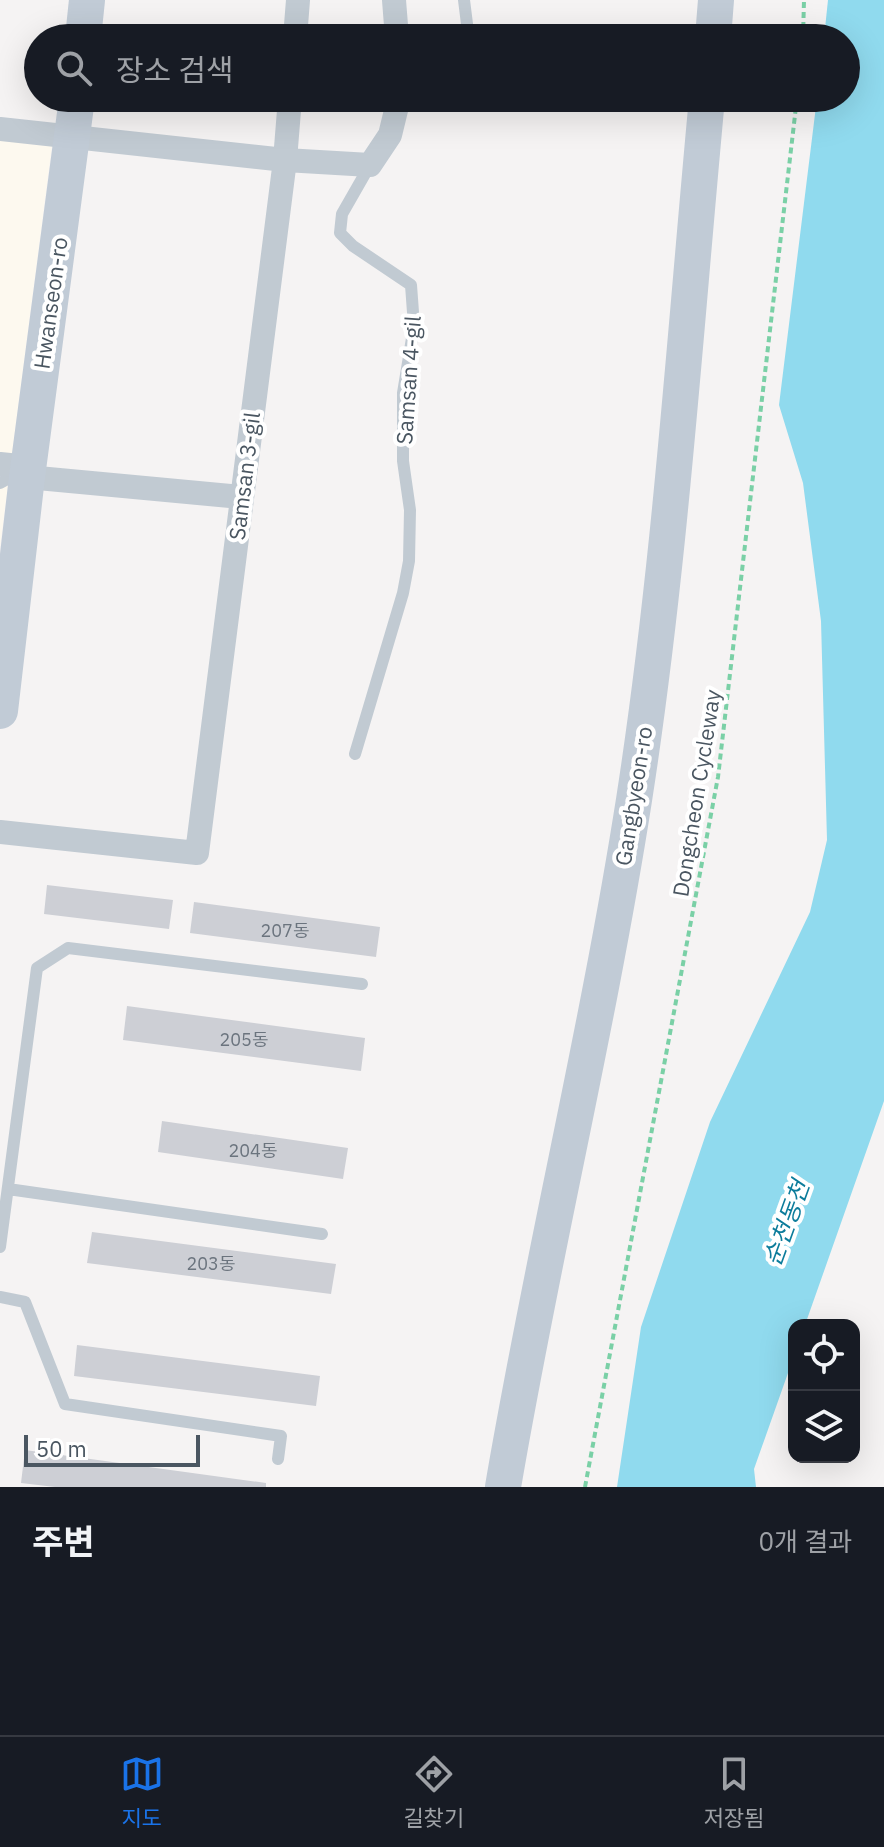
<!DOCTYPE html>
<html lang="ko">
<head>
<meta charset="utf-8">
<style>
	body { margin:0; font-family:"IBM Plex Sans","Noto Sans KR",sans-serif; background:#20242c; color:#f1f3f6 }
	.controls { position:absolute; right:24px; bottom:24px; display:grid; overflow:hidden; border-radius:16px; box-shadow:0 8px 32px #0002 }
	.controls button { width:72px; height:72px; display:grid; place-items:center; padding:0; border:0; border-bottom:2px solid #363941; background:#171b24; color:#f1f3f6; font:40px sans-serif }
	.scale { position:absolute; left:24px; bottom:20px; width:176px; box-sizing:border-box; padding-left:8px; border:4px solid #4a5661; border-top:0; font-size:22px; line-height:28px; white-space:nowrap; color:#4a5661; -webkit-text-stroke:6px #fff; paint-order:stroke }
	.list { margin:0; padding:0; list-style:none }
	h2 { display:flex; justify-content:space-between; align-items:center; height:104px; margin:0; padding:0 32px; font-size:34px }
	h2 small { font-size:26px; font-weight:400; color:#9ea1a6 }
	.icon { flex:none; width:44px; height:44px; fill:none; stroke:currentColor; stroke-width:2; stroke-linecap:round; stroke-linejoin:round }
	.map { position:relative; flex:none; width:884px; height:1487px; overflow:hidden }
	.search { position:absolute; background:#171b24; box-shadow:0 8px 32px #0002; left:24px; right:24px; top:24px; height:88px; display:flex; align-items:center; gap:20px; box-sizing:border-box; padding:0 28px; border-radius:44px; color:#9ea1a6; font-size:30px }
	.sheet { height:248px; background:#171b24 }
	nav { display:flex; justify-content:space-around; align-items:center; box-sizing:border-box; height:112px; border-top:2px solid #363941; background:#171b24; font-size:22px; color:#9ea1a6 }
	nav a { display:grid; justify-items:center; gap:4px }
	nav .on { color:#1a73e8 }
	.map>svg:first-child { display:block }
	.commercial { fill:#fdf9ef }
	.water { fill:#90daee }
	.building { fill:#cdcfd5 }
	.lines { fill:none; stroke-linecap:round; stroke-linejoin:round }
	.path { stroke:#7ad0a6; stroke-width:4; stroke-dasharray:6 4; stroke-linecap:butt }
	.lane { stroke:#c1cad2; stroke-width:12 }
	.street { stroke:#c1cad2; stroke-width:24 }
	.secondary { stroke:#c1cbd6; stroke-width:36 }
	.labels { text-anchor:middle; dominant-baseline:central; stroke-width:8; stroke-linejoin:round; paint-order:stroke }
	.number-label { font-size:18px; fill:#6b747e }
	.street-label { font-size:22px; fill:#4a5661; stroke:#fff }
	.water-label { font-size:24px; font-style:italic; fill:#0c7c9b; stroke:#fff }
</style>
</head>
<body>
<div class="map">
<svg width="884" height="1487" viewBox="0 0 884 1487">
	<rect width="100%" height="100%" fill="#f5f3f3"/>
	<path class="commercial" d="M0,132L53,138L0,547Z"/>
	<path class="water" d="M828,0H884V1101L805,1325H794V1356L754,1469L756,1487H617L641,1327L710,1122L810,912L827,840L821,621L803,483L779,405L817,98H846V38H824Z"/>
	<path class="building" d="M47,885L173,900L169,929L44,914Z
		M194,902L380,927L376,957L190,933Z
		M127,1006L365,1038L361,1071L123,1040Z
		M162,1121L348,1148L343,1179L158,1152Z
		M92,1232L336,1264L331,1294L87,1263Z
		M77,1345L320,1376L316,1406L74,1376Z
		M25,1450L266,1483V1487H55L21,1483Z"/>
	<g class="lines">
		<path class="path" d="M803,38L804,0
			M585,1487L718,777L797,98"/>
		<path class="lane" d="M464,0L468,32
			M0,483L22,471
			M355,754L403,593L409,561L410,510L403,461V393L414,326L411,285L353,246L340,233L342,214L370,165
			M8,1189L322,1234
			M0,1247L37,968L68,948L362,984
			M0,1297L25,1302L65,1404L281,1436L278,1459"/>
		<path class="street" d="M394,0L397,38
			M295,38L298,0
			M0,129L285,160L370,165L390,135L399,98
			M0,464L29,467
			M27,477L241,497
			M0,832L197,853L285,160L290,98"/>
		<path class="secondary" d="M83,38L87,0
			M713,38L716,0
			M0,711L27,477L77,98
			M503,1487C542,1257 598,1030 634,800C670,568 685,332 707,98"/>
	</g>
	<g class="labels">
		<g class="number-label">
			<text x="285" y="930">207동</text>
			<text x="244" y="1039">205동</text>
			<text x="253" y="1150">204동</text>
			<text x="211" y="1263">203동</text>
		</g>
		<g class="street-label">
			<text transform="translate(50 303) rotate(-82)">Hwanseon-ro</text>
			<text transform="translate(408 380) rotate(-86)">Samsan 4-gil</text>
			<text transform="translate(244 476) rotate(-83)">Samsan 3-gil</text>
			<text transform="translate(696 793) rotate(-81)">Dongcheon Cycleway</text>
			<text transform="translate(633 796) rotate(-81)">Gangbyeon-ro</text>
		</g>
		<g class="water-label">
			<text transform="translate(786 1223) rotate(-70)">순천동천</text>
		</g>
	</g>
</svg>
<div class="controls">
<button><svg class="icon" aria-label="locate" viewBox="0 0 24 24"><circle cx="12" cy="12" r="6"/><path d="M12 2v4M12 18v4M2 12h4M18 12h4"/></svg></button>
<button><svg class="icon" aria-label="layers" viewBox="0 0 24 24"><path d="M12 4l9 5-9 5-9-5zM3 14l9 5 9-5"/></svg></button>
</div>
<div class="scale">50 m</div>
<div class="search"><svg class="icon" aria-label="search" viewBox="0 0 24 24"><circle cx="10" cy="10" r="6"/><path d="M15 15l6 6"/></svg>장소 검색</div>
</div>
<section class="sheet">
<h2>주변<small>0개 결과</small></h2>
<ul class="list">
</ul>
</section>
<nav>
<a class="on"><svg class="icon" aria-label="map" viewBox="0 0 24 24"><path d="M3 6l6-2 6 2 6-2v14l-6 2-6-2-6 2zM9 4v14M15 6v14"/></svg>지도</a>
<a><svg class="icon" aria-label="directions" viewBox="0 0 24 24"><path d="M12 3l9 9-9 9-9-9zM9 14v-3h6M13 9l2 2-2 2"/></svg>길찾기</a>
<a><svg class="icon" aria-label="saved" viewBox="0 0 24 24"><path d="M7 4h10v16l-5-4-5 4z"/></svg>저장됨</a>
</nav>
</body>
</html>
